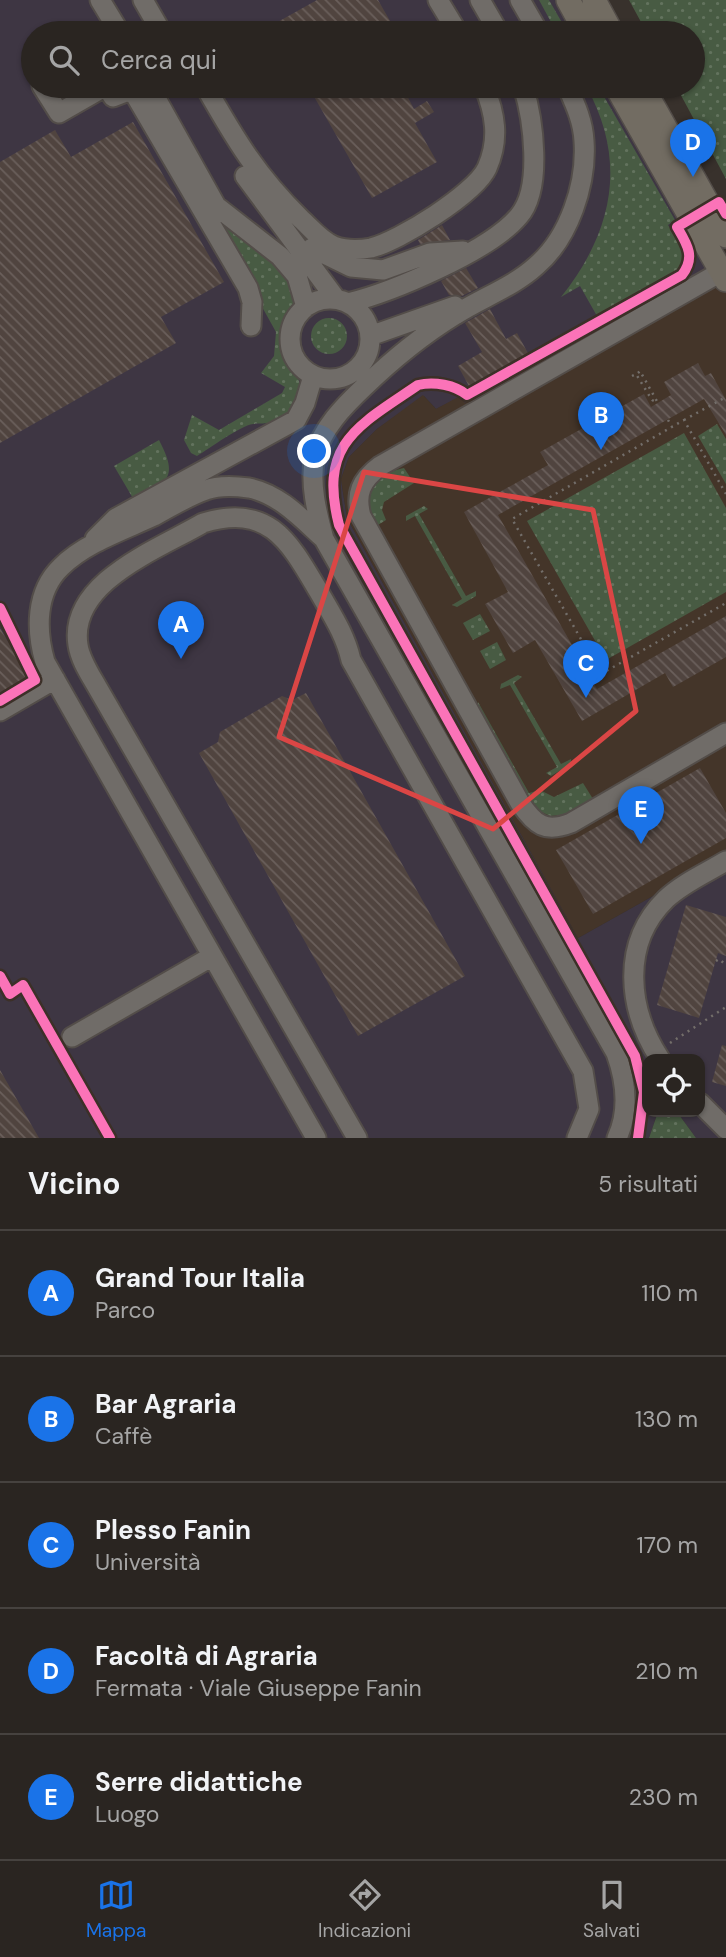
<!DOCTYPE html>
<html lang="it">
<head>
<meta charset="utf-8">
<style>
	body { margin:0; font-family:"DM Sans",sans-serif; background:#36312e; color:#f1f3f6 }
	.controls { position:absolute; right:21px; bottom:21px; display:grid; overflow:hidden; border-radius:14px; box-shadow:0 2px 5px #0004 }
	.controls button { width:63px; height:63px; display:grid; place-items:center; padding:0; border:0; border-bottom:2px solid #46423f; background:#2a2521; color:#f1f3f6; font:35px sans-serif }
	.you { position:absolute; left:315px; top:452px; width:24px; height:24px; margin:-18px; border:5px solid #fff; border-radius:50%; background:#1a73e8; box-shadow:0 0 0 10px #1a73e833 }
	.badge { display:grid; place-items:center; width:46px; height:46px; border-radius:50%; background:#1a73e8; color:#fff; font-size:23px; font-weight:700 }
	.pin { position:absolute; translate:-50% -58px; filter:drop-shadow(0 2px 4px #0008) }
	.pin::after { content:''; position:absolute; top:37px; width:24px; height:21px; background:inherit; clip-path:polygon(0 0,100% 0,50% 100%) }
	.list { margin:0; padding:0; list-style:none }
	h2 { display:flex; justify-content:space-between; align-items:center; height:91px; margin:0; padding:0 28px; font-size:30px }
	h2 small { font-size:23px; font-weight:400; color:#a5a5a5 }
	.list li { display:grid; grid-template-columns:46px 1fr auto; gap:21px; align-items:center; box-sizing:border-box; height:126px; padding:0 28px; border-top:2px solid #46423f }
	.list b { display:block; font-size:26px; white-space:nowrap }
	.list p { margin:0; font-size:23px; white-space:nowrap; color:#a5a5a5 }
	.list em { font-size:23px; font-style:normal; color:#a5a5a5 }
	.icon { flex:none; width:38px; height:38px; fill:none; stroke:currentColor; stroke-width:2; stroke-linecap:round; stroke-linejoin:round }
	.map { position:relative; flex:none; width:726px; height:1138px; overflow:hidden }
	.search { position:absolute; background:#2a2521; box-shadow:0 2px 5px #0004; left:21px; right:21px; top:21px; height:77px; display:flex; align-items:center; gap:18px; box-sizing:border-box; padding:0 24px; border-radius:38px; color:#a5a5a5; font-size:26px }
	.sheet { height:721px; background:#2a2521 }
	nav { display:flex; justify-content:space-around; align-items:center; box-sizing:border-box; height:98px; border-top:2px solid #46423f; background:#2a2521; font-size:19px; color:#a5a5a5 }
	nav a { display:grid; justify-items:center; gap:4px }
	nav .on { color:#1a73e8 }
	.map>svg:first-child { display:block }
	.commercial { fill:#3e3643 }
	.built { fill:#443529 }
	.grass { fill:url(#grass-dots) }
	.building { fill:url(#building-back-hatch) }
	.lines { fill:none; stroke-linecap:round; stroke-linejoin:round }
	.minor-casing { stroke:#534d49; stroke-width:23 }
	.major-casing { stroke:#534d49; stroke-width:26 }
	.path { stroke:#736e6a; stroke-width:2.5; stroke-dasharray:2 5; stroke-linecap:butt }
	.minor { stroke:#706c68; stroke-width:19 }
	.major { stroke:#726c62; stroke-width:23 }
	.cycleway-casing { stroke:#3c3028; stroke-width:15 }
	.cycleway { stroke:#fb73b8; stroke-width:10 }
	.marked { fill:none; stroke:#db4645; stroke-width:5; stroke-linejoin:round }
</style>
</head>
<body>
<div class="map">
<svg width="726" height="1138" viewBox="0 0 726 1138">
	<defs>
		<pattern id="grass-dots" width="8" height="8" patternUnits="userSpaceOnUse" patternTransform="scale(1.75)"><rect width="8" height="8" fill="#485b43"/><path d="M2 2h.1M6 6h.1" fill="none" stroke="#63735e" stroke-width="1.8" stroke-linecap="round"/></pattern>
		<pattern id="building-back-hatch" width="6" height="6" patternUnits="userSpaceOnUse" patternTransform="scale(1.75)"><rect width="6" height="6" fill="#50443f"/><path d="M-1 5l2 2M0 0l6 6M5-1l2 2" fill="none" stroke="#6a5f5b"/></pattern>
	</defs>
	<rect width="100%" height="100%" fill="#38312c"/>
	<path class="commercial" d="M0,0H556L575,33H33V86H604L706,270L464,404L460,397L436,409L424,396L377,429L349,457L341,479L347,518L578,938L726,855V1138H696L677,1112H700V1059H647V1112H658L649,1138H0Z"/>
	<path class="built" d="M726,280V855L578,938L347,518L341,479L349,457L377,429L423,395L436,409L460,396L465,403L680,283L685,292Z"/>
	<path class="grass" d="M539,0H549L568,33H557Z
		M629,0H726V179L676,86H693V33H647Z
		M586,86H598L675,220L668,225C678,242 691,255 679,274L597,316L580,286L561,297C613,232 628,161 586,86Z
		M220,220C249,242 296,265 294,307C293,321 282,335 287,349C296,374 310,388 287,413C274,427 267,422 253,424C240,426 210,448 197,456L191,453L184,440L192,415L219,430L282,393L285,387L261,373L274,356L276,332L216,224Z
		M311 336a18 18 0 1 1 36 0a18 18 0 1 1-36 0Z
		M717,424L726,439V484L698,436Z
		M684,433L726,508V592L606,660L527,521Z
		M159,440C179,478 168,482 134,500L114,466Z
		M404,468L414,483L384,502L382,510L386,520L378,525L429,617L423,614C409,589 364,521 366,495C368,481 392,470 404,468Z
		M424,506L428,509L419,514L466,596L476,591V596L457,607L452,605L462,599L415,516L406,521V516Z
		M480,614L490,631L473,640L463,623Z
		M497,642L506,660L490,669L480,651Z
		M518,675L522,677L514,683L561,764L571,759V764L551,776L546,773L557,767L510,685L500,689L501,684Z
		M478,702L529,793L540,790L554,797L583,783L593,799L564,815L550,816L531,807L478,709Z
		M658,1112H677L696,1138H649Z"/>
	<path class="building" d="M317,0H378L397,33H258Z
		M308,86H402L414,109L427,101L434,112L415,123L437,162L372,198Z
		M133,122L224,282L161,317L176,343L0,443V162L55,130L71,157Z
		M442,225L450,240L420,244L418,240Z
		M466,268L478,288L462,296L449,295L441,281Z
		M490,309L506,339L517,333L529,355L470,388L458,366L482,352L465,323Z
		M698,363L705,376L711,373L726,400V435L704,399L498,515L597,689L726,616V657L673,687L665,673L582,721L535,640L513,653L485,604L508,592L464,512L548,465L540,452L644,394L651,407L671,395L664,382Z
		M0,628L29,678L0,694Z
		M306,693L465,976L358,1036L199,753L218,742L220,732L282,696L292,700Z
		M700,768L726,813V838L593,914L556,850Z
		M686,905L726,917V956L718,953L699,1018L657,1005Z
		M722,1045L726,1046V1086L712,1082Z
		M0,1070L39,1138H0Z"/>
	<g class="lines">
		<g class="minor-casing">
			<path id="minor" d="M100,0L120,33
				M143,0L162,33
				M438,0L458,33
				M480,0L499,33
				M520,0L539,33
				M42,86L59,113L106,86L113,97L126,92L134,93L248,288L252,302L251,326
				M149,86L216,206L280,256L297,276L306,307
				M205,86C235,139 257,176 301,219C311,228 321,241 334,246C345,250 359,250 371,248C399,241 475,194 487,168C500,139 495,113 484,86
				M567,86C575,104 583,121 584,141C587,184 569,238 536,266C513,287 481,298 455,315C421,336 392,360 364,387C344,406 322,428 315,456C309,483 317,513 324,539L616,1053C626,1081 630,1110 617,1138
				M245,176L336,299
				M312,248L351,267L383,270L430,253L463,251
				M726,269L380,466C361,480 355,494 361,516L520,803C535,825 545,833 571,823L726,733
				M290 339a40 40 0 1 1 80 0a40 40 0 1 1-80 0Z
				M348,303C392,292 490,251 519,216C543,188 533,118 523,86
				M370,336L455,306
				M95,539L116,518L296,420L305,403L313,376
				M0,711L55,679
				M72,1037L211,957
				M660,1059C628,1010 620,944 666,899C683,883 706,873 726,861
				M700,1103L726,1129
				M316,1138L45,662C36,631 35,592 61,567C85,543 124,530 154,516C171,507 188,496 206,490C219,485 235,486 249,488C279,494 301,518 323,538
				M357,1138L96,685C89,673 80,659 78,645C68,582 159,549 203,523C269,503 289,541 319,592C332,615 345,634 351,660L583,1071L589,1109L577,1138"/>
		</g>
		<g class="major-casing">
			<path id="major" d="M568,0L586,33
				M594,0L612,33
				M616,86L726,280
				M642,86L726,236"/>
		</g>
		<path class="path" d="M638,373L640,371L658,403
			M632,376L636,374L652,400L658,403
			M668,420L672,427
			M684,420L726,397
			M726,494L684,420L512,519L601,674L726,603
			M716,961L719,959L726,965
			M670,1043L726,1007"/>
		<use href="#minor" class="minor"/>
		<use href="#major" class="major"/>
		<g class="cycleway-casing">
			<path id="cycleway" d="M0,608L35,680L0,701
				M0,976L10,994L23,985L110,1138
				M638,1138L644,1092L635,1056L339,525C318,443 358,426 418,385C434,381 455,385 467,395L682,275C696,257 687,244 677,227L719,202L726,214"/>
		</g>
		<use href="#cycleway" class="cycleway"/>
	</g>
	<path class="marked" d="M364,472L593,510L636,711L493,829L279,737Z"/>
</svg>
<div class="controls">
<button><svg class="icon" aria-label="locate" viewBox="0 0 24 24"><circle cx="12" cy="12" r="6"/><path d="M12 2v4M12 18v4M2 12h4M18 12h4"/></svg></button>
</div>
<div class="you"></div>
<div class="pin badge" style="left:181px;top:659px">A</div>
<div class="pin badge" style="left:601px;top:450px">B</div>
<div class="pin badge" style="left:586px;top:698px">C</div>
<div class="pin badge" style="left:693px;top:177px">D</div>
<div class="pin badge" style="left:641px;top:844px">E</div>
<div class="search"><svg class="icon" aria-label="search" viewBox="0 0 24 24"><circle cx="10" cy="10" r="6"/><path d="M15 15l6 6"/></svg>Cerca qui</div>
</div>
<section class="sheet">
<h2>Vicino<small>5 risultati</small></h2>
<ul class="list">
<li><span class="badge">A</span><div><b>Grand Tour Italia</b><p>Parco</p></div><em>110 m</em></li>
<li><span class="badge">B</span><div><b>Bar Agraria</b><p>Caffè</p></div><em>130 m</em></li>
<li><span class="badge">C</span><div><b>Plesso Fanin</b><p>Università</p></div><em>170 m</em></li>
<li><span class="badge">D</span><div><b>Facoltà di Agraria</b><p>Fermata · Viale Giuseppe Fanin</p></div><em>210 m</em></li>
<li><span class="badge">E</span><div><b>Serre didattiche</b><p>Luogo</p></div><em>230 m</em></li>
</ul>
</section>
<nav>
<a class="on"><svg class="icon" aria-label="map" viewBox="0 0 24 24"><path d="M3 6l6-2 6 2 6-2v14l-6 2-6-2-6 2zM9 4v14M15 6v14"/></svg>Mappa</a>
<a><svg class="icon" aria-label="directions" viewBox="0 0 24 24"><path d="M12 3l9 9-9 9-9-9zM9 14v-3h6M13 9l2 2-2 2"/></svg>Indicazioni</a>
<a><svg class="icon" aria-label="saved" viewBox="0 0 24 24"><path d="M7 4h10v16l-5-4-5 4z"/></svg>Salvati</a>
</nav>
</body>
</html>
